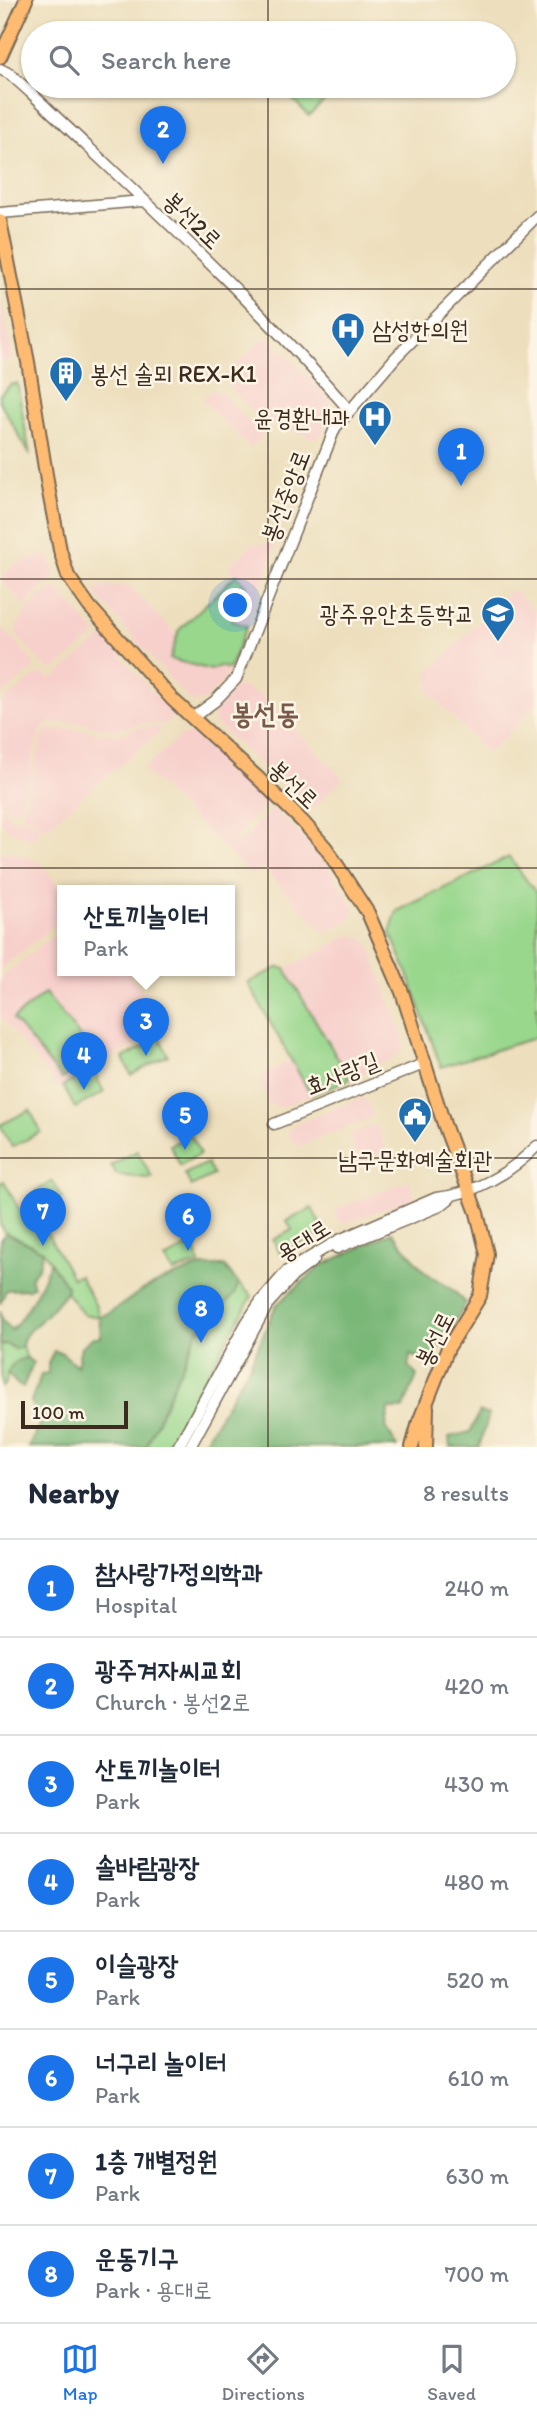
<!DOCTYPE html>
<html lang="en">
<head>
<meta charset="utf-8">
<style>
	body { margin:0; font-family:Itim,"Poor Story",sans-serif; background:#f2f2f3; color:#1f2937 }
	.scale { position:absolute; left:21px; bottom:18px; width:107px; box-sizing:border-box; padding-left:7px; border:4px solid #3b2a1e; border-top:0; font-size:19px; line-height:24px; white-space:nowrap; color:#3b2a1e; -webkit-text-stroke:5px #fcf5e5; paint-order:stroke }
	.you { position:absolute; left:236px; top:606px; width:24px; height:24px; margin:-18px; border:5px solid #fff; border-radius:50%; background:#1a73e8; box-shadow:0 0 0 10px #1a73e833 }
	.badge { display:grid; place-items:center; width:46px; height:46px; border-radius:50%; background:#1a73e8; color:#fff; font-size:23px; font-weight:700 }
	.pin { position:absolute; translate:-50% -58px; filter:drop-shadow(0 2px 4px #0008) }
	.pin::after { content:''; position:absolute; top:37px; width:24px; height:21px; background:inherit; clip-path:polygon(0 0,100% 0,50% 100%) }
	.popup { position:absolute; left:57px; top:885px; width:178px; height:91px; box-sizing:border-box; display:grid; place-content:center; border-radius:0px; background:#fff; filter:drop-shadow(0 2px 5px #0005); font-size:23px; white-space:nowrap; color:#747a83 }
	.popup b { font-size:26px; color:#1f2937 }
	.popup::after { content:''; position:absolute; left:50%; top:100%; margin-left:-14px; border:14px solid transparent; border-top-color:#fff }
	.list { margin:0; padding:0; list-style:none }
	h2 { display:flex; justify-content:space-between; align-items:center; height:91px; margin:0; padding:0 28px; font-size:30px }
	h2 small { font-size:23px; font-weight:400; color:#747a83 }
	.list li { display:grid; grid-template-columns:46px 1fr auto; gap:21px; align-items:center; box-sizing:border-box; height:98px; padding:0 28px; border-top:2px solid #e0e1e3 }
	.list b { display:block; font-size:26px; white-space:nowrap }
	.list p { margin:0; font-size:23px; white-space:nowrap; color:#747a83 }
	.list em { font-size:23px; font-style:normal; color:#747a83 }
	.icon { flex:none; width:38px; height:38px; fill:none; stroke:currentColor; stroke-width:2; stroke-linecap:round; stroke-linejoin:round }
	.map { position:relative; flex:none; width:537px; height:1447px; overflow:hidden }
	.search { position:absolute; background:#fff; box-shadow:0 2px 5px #0004; left:21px; right:21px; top:21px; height:77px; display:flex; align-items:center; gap:18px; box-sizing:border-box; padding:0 24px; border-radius:38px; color:#747a83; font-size:26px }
	.sheet { height:875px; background:#fff }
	nav { display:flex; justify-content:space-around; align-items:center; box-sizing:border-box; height:98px; border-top:2px solid #e0e1e3; background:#fff; font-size:19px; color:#747a83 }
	nav a { display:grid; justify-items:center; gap:4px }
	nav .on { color:#1a73e8 }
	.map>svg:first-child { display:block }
	.built { fill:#f7d0cc }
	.green { fill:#99d78d; stroke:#6a8056; stroke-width:2 }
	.forest { fill:#7ab878; stroke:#5a714b; stroke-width:2 }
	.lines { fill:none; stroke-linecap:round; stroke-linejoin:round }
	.minor-casing { stroke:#796956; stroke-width:13 }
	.major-casing { stroke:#796956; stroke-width:16 }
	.minor { stroke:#fff; stroke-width:10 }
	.major { stroke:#ffbb71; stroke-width:12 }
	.grid { fill:none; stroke:#3b2a1e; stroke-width:2; stroke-opacity:0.55 }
	.labels { text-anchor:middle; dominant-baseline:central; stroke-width:5; stroke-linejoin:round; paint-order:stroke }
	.street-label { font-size:24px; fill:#3b2a1e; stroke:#fcf5e5 }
	.poi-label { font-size:24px; fill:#3b2a1e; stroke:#fcf5e5; text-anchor:start }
	.quarter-label { font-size:28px; font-weight:bold; fill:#78594a; stroke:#fcf5e5 }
</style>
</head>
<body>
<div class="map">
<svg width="537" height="1447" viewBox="0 0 537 1447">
	<rect width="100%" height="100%" fill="#fcf5e5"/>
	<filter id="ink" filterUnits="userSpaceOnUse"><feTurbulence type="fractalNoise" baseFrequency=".0143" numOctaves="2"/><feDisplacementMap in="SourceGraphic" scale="14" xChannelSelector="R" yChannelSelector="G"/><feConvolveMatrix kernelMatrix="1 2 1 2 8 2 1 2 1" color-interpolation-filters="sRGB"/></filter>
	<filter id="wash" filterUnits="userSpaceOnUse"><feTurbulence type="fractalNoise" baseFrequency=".00686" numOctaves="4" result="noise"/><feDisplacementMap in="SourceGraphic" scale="28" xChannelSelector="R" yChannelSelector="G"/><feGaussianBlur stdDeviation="1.57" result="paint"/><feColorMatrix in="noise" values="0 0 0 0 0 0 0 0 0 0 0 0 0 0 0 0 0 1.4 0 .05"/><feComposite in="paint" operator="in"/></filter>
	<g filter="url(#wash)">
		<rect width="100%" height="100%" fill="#eddfbd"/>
		<path class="built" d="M0,296L12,358L10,360L0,363Z
			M263,339H270L331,400L332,408L322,435L314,438L258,418L225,382L224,377Z
			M212,390L219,391L263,436L250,448L202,399Z
			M278,541L247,626L232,621L246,586L228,567L253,544H265Z
			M49,555L55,577L31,596V600L25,607L0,578L17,563Z
			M108,585L130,586L177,636L170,659L229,669L222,684L202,702L190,701L93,591Z
			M56,587L95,632V636L55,669L46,668L15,633L18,624L37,598Z
			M512,589L537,614V704L488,754L429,691V673Z
			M0,627L14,639L34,663L33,669L0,696Z
			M104,636L171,714V720L165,724L140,723L117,730L95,727L86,723H49L40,732L32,760L30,776L20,806L14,809L8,808L0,802V704L41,672L48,678L54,677Z
			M238,685L261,696L343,778L311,811L214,722L215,711Z
			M142,727H159L162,730L44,829L35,819L22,816L43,734L50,729H85L93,732L118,735Z
			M182,735H194L268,803L234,839L239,843L273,808L313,847L330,869L354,909L351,919L324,932L261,866L251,875L143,769Z
			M1,805L12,818L33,821L41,831L32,839L8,830L0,820Z
			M0,852L14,853L39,862L62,890V919L0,969Z
			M62,929V970H126L171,1026L56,1088L51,1078L0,1016V978Z
			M351,935L364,938L371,949L403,1038V1048L399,1055L350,1079L285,969Z
			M291,1060L311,1095L280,1108L271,1105L259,1081L260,1077Z
			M361,1098L367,1100L373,1116L371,1118L298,1146L288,1133L292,1126Z
			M374,1125L377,1126L385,1148L384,1151L359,1161L349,1135Z
			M409,1181L415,1198L347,1222L337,1219L335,1213L337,1209Z"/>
		<path class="green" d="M280,86H329L334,91L309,116Z
			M17,383L30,455L0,402V394L12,384L14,385Z
			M236,575L246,586L232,621L247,626L229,669L219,666L211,670L170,659L179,630Z
			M509,857L537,894V1035L531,1039L441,1067L408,974L390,932L397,911Z
			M279,967L285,969L350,1079L311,1095L248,983Z
			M45,993L93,1053L62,1079L13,1019Z
			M160,1038L168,1055L131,1075L123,1058Z
			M93,1070L104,1092L75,1108L63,1086Z
			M30,1110L41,1132L12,1147L0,1125Z
			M191,1135L200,1154L180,1165L170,1145Z
			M137,1151L152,1177L147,1178L117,1175L111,1165Z
			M207,1163L213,1175L191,1186L185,1174Z
			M4,1181L23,1217L35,1211L72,1278L79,1275L97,1308L99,1317L83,1314L66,1292L67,1287L43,1251L6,1233L0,1225V1183Z
			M53,1181L62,1199L45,1208L36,1191Z
			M312,1208L324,1232L281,1254L273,1240L292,1230L287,1221Z
			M194,1243L199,1264L173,1272L165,1259Z
			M238,1283L252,1296L166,1447H146L197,1332L235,1294Z
			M7,1344L15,1349L22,1347L27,1358C13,1361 7,1369 6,1383L2,1387L0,1345Z"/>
		<path class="forest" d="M392,1232L425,1272L453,1290L466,1303L430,1363L410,1355L409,1366L417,1376L403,1409H389L386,1427L397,1447H201L250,1365L276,1305L321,1266Z
			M6,1233L43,1251L39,1266L30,1279L34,1286L29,1289L6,1290L0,1304V1240Z
			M50,1262L67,1287L66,1292C58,1301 51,1311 42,1319C33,1329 23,1332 22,1347L15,1349L7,1344L0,1345V1311L2,1320L11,1330C26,1316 43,1282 50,1262Z
			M203,1266H224L238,1283L235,1294L197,1332L146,1447H28L39,1427L31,1401L41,1375L48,1373V1363L54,1351L62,1353L77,1366L81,1347L93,1337H101L99,1317C115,1312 127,1300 141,1291C161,1280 181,1273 203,1266Z
			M27,1358L33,1363L23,1387L18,1385L7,1373C12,1363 16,1360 27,1358Z
			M480,1412L489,1415L479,1447H450L449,1437L470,1432Z"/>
	</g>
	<g filter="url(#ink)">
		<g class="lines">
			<g class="minor-casing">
				<path id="minor" d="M0,69L10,74L30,92C139,196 251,297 349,410
					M0,213L143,201
					M192,718L215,701L236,679L335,428L396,357L537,216
					M274,1124L426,1063
					M337,1248L440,1206L450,1198
					M178,1447L247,1322L261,1301L287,1271L339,1240L436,1198C474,1194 510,1173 537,1146
					M190,1447L268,1304L293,1276L314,1260"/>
			</g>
			<g class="major-casing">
				<path id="major" d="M0,57L26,0
					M0,221L28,362L48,487L60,550L68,576L89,606L172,699L259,779L303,822L326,848L368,913L402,992L444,1124L477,1213L487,1254L480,1296L448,1348L419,1422L412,1447
					M426,1447L427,1407"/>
			</g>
			<use href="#minor" class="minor"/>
			<use href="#major" class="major"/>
		</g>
	</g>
	<path class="grid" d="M268,0V33M268,86V1447M0,289H537M0,579H537M0,868H537M0,1158H537"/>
	<defs>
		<g id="hospital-pin" transform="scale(1.75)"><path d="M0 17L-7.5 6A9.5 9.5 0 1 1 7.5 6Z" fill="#1f6fb2" stroke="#fcf5e5"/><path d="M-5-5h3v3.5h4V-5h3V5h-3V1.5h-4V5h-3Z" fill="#fff"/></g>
		<g id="building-pin" transform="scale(1.75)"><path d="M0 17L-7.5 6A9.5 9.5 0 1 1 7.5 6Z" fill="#1f6fb2" stroke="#fcf5e5"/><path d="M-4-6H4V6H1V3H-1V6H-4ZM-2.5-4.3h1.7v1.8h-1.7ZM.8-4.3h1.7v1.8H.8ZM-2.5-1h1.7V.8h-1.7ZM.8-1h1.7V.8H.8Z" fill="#fff"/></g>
		<g id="school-pin" transform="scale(1.75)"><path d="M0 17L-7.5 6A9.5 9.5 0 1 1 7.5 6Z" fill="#1f6fb2" stroke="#fcf5e5"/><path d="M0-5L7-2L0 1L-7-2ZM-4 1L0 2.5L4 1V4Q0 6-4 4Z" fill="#fff"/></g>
		<g id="civic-pin" transform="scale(1.75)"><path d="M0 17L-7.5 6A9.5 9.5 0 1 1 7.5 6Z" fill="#1f6fb2" stroke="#fcf5e5"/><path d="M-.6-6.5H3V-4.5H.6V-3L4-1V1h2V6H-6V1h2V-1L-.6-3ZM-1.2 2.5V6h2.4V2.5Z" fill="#fff"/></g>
	</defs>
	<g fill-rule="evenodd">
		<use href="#hospital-pin" x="348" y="329"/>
		<use href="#building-pin" x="66" y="373"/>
		<use href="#hospital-pin" x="375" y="417"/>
		<use href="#school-pin" x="498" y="613"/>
		<use href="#civic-pin" x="415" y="1114"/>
	</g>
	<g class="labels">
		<g class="street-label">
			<text transform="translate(193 220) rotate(44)">봉선2로</text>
			<text transform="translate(285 496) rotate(-69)">봉선중앙로</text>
			<text transform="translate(294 784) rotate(44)">봉선로</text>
			<text transform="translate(342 1073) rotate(-22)">효사랑길</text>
			<text transform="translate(303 1240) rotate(-32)">용대로</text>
			<text transform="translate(434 1339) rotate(-63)">봉선로</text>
		</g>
		<g class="poi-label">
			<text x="372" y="329">삼성한의원</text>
			<text x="90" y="373">봉선 솔뫼 REX-K1</text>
			<text x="350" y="417" text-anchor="end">윤경환내과</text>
			<text x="474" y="613" text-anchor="end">광주유안초등학교</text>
			<text x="415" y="1159" text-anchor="middle">남구문화예술회관</text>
		</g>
		<g class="quarter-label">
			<text x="265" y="713">봉선동</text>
		</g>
	</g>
</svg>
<div class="scale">100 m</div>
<div class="you"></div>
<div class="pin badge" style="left:461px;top:486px">1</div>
<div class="pin badge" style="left:163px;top:164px">2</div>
<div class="pin badge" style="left:146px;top:1056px">3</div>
<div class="popup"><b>산토끼놀이터</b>Park</div>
<div class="pin badge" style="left:84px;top:1090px">4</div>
<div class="pin badge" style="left:185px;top:1150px">5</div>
<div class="pin badge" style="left:188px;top:1251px">6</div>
<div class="pin badge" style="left:43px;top:1246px">7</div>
<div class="pin badge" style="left:201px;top:1343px">8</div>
<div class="search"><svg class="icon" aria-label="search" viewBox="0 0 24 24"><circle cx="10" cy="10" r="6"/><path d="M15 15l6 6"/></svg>Search here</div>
</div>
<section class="sheet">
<h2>Nearby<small>8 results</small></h2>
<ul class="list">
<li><span class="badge">1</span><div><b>참사랑가정의학과</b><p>Hospital</p></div><em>240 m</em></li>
<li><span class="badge">2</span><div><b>광주겨자씨교회</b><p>Church · 봉선2로</p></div><em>420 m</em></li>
<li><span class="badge">3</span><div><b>산토끼놀이터</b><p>Park</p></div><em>430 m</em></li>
<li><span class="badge">4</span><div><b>솔바람광장</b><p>Park</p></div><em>480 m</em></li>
<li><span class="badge">5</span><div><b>이슬광장</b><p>Park</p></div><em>520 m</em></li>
<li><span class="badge">6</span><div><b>너구리 놀이터</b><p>Park</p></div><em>610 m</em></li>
<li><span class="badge">7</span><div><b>1층 개별정원</b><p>Park</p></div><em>630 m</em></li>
<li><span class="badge">8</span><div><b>운동기구</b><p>Park · 용대로</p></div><em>700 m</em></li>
</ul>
</section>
<nav>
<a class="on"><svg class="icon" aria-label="map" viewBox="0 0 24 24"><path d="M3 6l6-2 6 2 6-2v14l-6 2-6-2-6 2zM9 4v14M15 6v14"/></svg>Map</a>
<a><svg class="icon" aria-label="directions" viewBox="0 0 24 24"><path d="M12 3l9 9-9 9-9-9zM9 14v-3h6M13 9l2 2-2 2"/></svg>Directions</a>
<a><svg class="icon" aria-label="saved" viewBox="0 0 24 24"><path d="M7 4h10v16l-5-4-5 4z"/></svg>Saved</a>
</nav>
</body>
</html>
